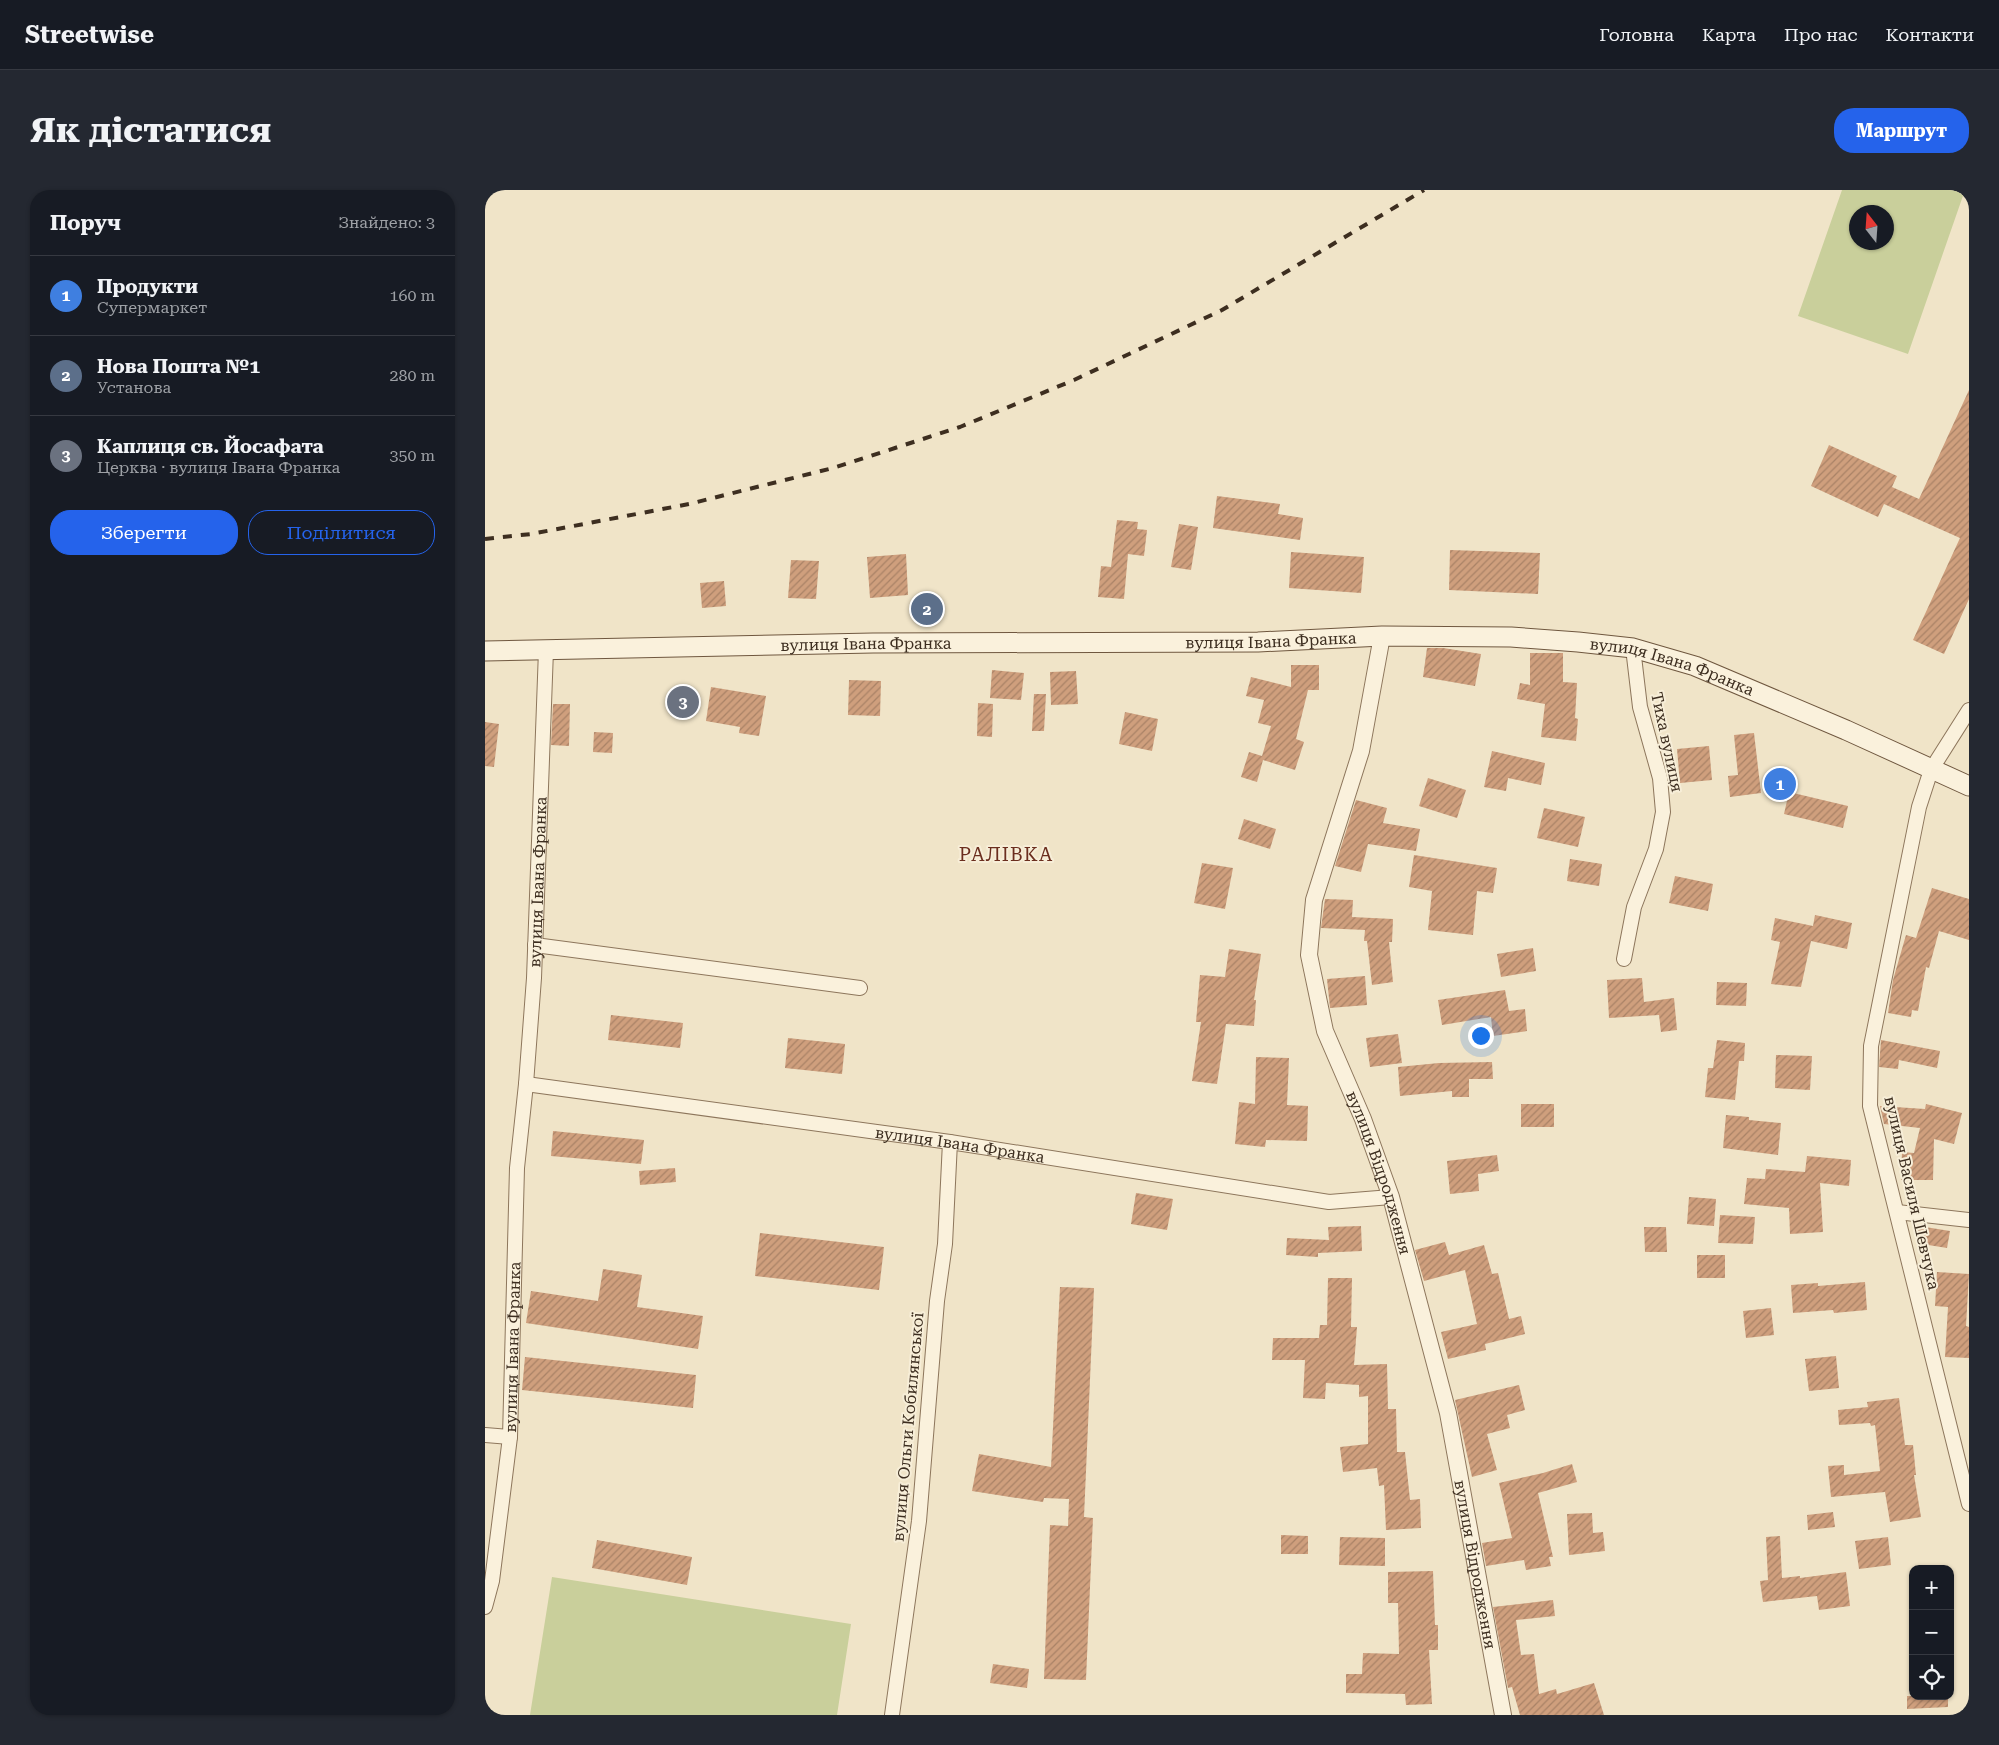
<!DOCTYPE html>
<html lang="uk">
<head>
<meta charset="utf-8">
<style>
	body { margin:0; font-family:"Roboto Serif",serif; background:#242831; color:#f1f3f6 }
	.controls { position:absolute; right:15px; bottom:15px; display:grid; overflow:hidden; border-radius:10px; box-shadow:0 1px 4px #0004 }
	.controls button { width:45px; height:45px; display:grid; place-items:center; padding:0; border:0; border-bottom:1px solid #363941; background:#171b24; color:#f1f3f6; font:25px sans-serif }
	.compass { position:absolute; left:1364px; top:15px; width:45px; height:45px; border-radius:50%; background:#171b24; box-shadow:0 1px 4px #0004; rotate:343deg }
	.you { position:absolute; left:995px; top:845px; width:18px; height:18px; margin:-12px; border:4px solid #fff; border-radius:50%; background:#1a73e8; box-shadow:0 0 0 8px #1a73e833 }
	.badge { display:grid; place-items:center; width:32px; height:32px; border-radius:50%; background:#2563eb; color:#fff; font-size:16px; font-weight:700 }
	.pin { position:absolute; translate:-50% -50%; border:2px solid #fff; box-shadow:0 1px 5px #0006 }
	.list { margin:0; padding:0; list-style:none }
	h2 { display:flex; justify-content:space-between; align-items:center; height:65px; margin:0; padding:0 20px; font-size:21px }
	h2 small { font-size:16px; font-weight:400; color:#9ea1a6 }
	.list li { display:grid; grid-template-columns:32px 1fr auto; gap:15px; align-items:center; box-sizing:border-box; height:80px; padding:0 20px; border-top:1px solid #363941 }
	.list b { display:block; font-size:19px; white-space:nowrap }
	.list p { margin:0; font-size:16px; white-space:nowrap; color:#9ea1a6 }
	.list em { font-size:16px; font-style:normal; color:#9ea1a6 }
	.actions { display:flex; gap:10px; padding:15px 20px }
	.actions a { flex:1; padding:11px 0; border:1px solid #2563eb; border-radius:20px; text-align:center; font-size:18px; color:#2563eb }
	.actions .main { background:#2563eb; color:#fff }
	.icon { flex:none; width:28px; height:28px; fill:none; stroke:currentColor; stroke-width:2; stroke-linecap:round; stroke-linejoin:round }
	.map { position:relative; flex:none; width:1484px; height:1525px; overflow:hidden; border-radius:20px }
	header { display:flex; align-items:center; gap:30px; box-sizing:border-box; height:70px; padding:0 25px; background:#171b24; border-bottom:1px solid #363941 }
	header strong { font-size:24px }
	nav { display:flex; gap:28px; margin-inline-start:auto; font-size:18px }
	.intro { display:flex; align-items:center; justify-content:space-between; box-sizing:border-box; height:120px; padding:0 30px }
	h1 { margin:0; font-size:35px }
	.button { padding:12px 22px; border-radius:20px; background:#2563eb; color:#fff; font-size:18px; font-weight:700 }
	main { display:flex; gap:30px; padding:0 30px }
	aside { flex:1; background:#171b24; border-radius:20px; box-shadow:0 1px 4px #0004 }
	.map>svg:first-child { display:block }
	.green { fill:#c9cf9b; fill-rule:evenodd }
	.building { fill:url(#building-hatch) }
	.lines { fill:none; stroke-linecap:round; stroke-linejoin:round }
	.minor-casing { stroke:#8d765c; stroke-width:16 }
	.tertiary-casing { stroke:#8d765c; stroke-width:18 }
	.secondary-casing { stroke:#6f573f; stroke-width:21 }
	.minor { stroke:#faf1dc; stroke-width:14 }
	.tertiary { stroke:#faf1dc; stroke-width:16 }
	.secondary { stroke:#faf1dc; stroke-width:19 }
	.rail { stroke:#3d2e20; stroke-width:4; stroke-dasharray:9 9; stroke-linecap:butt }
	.labels { text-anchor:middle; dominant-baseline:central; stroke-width:4; stroke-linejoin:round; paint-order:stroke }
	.street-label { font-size:16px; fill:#3d2e20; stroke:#f7eed8 }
	.quarter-label { font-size:19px; letter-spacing:1px; fill:#6b2e1e; stroke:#f7eed8 }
</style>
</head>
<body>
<header>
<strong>Streetwise</strong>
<nav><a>Головна</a><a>Карта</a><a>Про нас</a><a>Контакти</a></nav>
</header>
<div class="intro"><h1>Як дістатися</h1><a class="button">Маршрут</a></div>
<main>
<aside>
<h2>Поруч<small>Знайдено: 3</small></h2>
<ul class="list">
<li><span class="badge" style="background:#3f7fe0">1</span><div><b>Продукти</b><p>Супермаркет</p></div><em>160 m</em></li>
<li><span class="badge" style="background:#5c6f8a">2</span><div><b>Нова Пошта №1</b><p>Установа</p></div><em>280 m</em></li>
<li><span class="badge" style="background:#6b7280">3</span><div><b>Каплиця св. Йосафата</b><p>Церква · вулиця Івана Франка</p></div><em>350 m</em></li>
</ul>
<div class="actions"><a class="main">Зберегти</a><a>Поділитися</a></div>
</aside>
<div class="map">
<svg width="1484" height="1525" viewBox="0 0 1484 1525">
	<defs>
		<pattern id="building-hatch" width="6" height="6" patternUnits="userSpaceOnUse" patternTransform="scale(1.25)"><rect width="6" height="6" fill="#cf9f7d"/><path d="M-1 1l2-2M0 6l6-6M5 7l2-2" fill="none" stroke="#a98266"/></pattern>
	</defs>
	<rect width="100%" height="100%" fill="#f0e4c8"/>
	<path class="green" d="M1357,0H1480L1423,164L1313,126ZM1372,22H1402V52H1372Z
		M67,1387L366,1434L352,1525H45Z"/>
	<path class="building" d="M1484,200V409L1459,464L1428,450L1475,348L1399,314L1393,327L1326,296L1344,255L1412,286L1407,297L1434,309Z
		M732,306L795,314L793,324L818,328L815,350L728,338Z
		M632,330L653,332L652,339L662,340L659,366L643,364L639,409L613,407L616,376L626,377Z
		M694,334L713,337L706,380L686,377Z
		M965,360L1055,363L1053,404L964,400Z
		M806,362L879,367L876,403L804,398Z
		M421,364L423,405L385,408L382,367Z
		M306,370L334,371L331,409L303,408Z
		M239,391L241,416L217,418L215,393Z
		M942,458H958L996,464L990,496L938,487Z
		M1045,463H1078V492L1092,493L1090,528L1093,529L1091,551L1056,547L1060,514L1032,509L1035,493L1045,495Z
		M806,475H834V500H823L811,549L819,552L810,580L778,570L772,592L756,587L764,562L777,566L786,536L773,533L779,510L761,506L766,487L806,497Z
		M507,480L539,483L536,510L505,508Z
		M591,481L593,514L566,515L565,482Z
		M364,490L396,491L395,526L363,525Z
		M226,497L281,506L274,546L254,543L255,537L221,531Z
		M549,504H561L559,541H547Z
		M493,513L508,514L507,547L492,546Z
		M68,514H85L84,556L66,555Z
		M640,522L673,529L667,561L634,554Z
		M0,532L14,534L9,577L0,576Z
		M109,542L128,543L127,563L108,562Z
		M1269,543L1276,603L1245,607L1243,586L1253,585L1249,545Z
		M1224,556L1227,590L1195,593L1192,559Z
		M1007,561L1060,573L1056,595L1023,588L1021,601L999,597Z
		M943,588L981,600L972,628L934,616Z
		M1304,602L1363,616L1358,638L1299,624Z
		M871,610L902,618L898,633L935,639L931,661L883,654L876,682L850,676Z
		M1059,618L1100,627L1093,657L1052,648Z
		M759,629L791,639L785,659L753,649Z
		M929,665L1012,678L1008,703L992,701L988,745L943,740L947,701L924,697Z
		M1085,669L1117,674L1114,696L1082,691Z
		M717,673L748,678L740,719L709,713Z
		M1190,686L1228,694L1223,721L1184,713Z
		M1447,698L1484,709V750L1454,741L1444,778L1441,777L1433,821L1427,820L1426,827L1403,823L1408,790L1421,745L1431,748Z
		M840,709L868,710L867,727L908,729L907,752H904L908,792L887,795L882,751H879L880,740L836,738Z
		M1330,725L1367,733L1362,759L1326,751L1316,797L1286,794L1295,752L1286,750L1290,728L1328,736Z
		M1048,758L1051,781L1016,787L1012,764Z
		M744,759L776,764L769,810H771L769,836L741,834L732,894L707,891L716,832H711L715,785L740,787Z
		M880,786L882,815L845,818L842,789Z
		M1157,788L1159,812L1189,808L1192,840L1176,842L1174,825L1124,828L1122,790Z
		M1232,792L1262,793L1261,816L1231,815Z
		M1020,800L1024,821L1040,819L1042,841L1008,846L1006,827L957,835L953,810Z
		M126,825L198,833L195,858L123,850Z
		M913,844L917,873L885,877L881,848Z
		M303,848L360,854L357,884L300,878Z
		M1232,850L1260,853L1259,871H1254L1250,910L1220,907L1223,878H1228Z
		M1396,850L1455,861L1452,878L1414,870L1413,879L1394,877Z
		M1291,865L1327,866L1325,900L1290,898Z
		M771,867L804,868L802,915L823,916L822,951L781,950L780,957L750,954L754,912L770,914Z
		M1007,872L1008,889H984V907H967V901L915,906L913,877L954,873Z
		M1036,914H1069V937H1036Z
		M1441,914L1477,923L1469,954L1449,949L1448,990H1416L1417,962L1429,963L1435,938L1399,934L1395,916L1440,919Z
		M1241,925L1264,927V930L1296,933L1293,965L1238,958Z
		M68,941L159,950L156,974L66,966Z
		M1012,965L1014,981L993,984L994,1001L965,1004L962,971Z
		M1322,966L1366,970L1364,996L1335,993L1338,1042L1305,1044L1304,1018L1259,1014L1262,988L1280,989L1281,979L1320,982Z
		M190,978L191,992L155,995L154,981Z
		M651,1003L688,1009L682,1040L646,1034Z
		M1204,1007L1231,1009L1229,1036L1202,1034Z
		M1235,1025L1270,1027L1268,1054L1233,1053Z
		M876,1036L877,1061L833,1063V1067L801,1065L802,1048L844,1050L843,1037Z
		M1434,1036L1465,1041L1462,1058L1431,1053Z
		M1159,1037H1181L1182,1062H1160Z
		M275,1043L399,1057L394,1100L270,1086Z
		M960,1052L964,1065L999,1055L1007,1084L1013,1083L1024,1129L1036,1126L1040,1144L1000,1154L1001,1160L963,1169L956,1142L992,1134L980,1080L939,1091L930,1060Z
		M1212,1065H1240V1088H1212Z
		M118,1079L157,1085L152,1117L218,1126L213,1159L41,1133L46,1101L113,1111Z
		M1452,1082L1484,1084L1481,1136L1484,1137V1168L1460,1167L1463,1117L1450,1116Z
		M843,1088H867L866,1137H872L869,1175L902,1174L903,1219H911L912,1262H920L925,1310L935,1309L936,1338L901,1340L899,1295L894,1296L892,1278L858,1282L855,1257L883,1254V1206L874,1207V1195L841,1193L840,1209L818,1208L820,1170H787L788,1148H834L835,1135H842Z
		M1380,1092L1382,1120L1349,1123L1348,1120L1308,1123L1306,1095L1333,1093V1096Z
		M575,1097L609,1098L599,1327L608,1328L601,1490L559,1489L565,1335L583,1336L584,1309L559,1308L558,1312L487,1301L494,1264L566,1277Z
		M1286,1118L1289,1145L1261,1148L1258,1121Z
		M1351,1166L1354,1198L1324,1201L1320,1169Z
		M40,1167L211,1185L208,1218L37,1200Z
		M1034,1195L1040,1220L1022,1225L1025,1238L1002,1244L1012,1280L987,1287L970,1210Z
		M1414,1208L1420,1255H1428L1431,1285H1429L1436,1327L1405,1332L1400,1302L1346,1307L1343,1276L1359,1275V1285L1395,1281L1390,1235L1386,1236L1385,1233L1354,1235L1353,1220L1383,1217L1382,1212Z
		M1087,1274L1092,1292L1053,1303L1068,1367H1064L1066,1376L1041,1380L1039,1370L1001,1376L997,1353L1027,1348L1014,1293L1058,1283Z
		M1348,1322L1350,1337L1323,1340L1322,1325Z
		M1107,1323L1108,1343L1118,1342L1120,1361L1084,1365L1082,1324Z
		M796,1345L823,1346V1364H796Z
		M1295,1346L1297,1388L1315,1386V1388L1361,1382L1365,1416L1334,1420L1332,1406L1278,1412L1275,1391L1283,1390L1281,1347Z
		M855,1347L900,1348V1376L854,1375Z
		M1403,1347L1406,1375L1374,1379L1370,1351Z
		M112,1350L207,1367L202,1395L107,1378Z
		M948,1381L950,1435H953V1460H944L947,1514L921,1515L920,1504L861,1503V1484H877L878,1463L914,1464L913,1413H903V1382Z
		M1068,1410L1070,1426L1031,1430L1036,1465L1049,1464L1054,1504L1071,1499L1072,1504L1109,1493L1119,1525H1035L1027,1497L1023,1498L1008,1417Z
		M508,1474L544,1479L542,1498L505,1493Z
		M1422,1506H1463V1517L1422,1519Z"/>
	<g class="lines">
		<g class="minor-casing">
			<g id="minor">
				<path d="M1484,520L1446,580L1434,617L1386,856L1385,916L1484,1314"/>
				<path d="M50,755L375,798"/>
				<path d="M1139,769L1149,717L1171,659L1178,622L1175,588L1155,517L1148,458"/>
				<path id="s1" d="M41,894L465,952L844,1012L906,1007"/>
				<path d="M1412,1022L1484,1030"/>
				<path d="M0,1245L25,1247"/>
				<path id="s2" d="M0,1417L7,1391L25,1247L32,978L41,894L49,788L61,460"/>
				<path d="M407,1525L434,1331L452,1111L460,1054L465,952"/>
			</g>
		</g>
		<g class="tertiary-casing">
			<g id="tertiary">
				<path id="s3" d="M897,446L876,561L829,710L824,765L840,841L878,929L906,1007L963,1223L1018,1525"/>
			</g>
		</g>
		<g class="secondary-casing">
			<g id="secondary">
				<path id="s4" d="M0,461L388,453L773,452L897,446L1026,447L1093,452L1148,458L1210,476L1361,540L1484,596"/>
			</g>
		</g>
		<use href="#minor" class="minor"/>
		<use href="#tertiary" class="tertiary"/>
		<use href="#secondary" class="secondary"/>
		<path class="rail" d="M0,349L46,344L204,314L348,278L475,237L589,190L737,120L939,0"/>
	</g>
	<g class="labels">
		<g class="street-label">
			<text stroke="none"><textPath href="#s4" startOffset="786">вулиця Івана Франка</textPath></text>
			<text stroke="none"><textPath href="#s4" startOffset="381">вулиця Івана Франка</textPath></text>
			<text stroke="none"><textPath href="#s4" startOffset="1191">вулиця Івана Франка</textPath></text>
			<text transform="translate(1182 552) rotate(78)">Тиха вулиця</text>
			<text stroke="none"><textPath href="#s2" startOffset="728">вулиця Івана Франка</textPath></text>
			<text stroke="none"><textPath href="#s1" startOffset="438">вулиця Івана Франка</textPath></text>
			<text stroke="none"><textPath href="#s3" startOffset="558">вулиця Відродження</textPath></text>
			<text transform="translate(1427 1003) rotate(77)">вулиця Василя Шевчука</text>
			<text stroke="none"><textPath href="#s2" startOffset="262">вулиця Івана Франка</textPath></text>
			<text transform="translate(423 1237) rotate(-85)">вулиця Ольги Кобилянської</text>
			<text stroke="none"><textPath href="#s3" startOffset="962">вулиця Відродження</textPath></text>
		</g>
		<g class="quarter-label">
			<text x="521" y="664">РАЛІВКА</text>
		</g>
	</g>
</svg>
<div class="controls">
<button>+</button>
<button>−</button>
<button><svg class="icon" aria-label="locate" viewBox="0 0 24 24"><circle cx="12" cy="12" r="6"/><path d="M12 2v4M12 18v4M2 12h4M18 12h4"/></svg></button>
</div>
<svg class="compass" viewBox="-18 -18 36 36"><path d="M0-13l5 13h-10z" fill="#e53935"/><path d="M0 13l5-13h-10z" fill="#9ea1a6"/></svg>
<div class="you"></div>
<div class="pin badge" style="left:1295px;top:594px;background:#3f7fe0">1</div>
<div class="pin badge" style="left:442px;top:419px;background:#5c6f8a">2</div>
<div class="pin badge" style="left:198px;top:512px;background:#6b7280">3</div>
</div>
</main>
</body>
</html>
